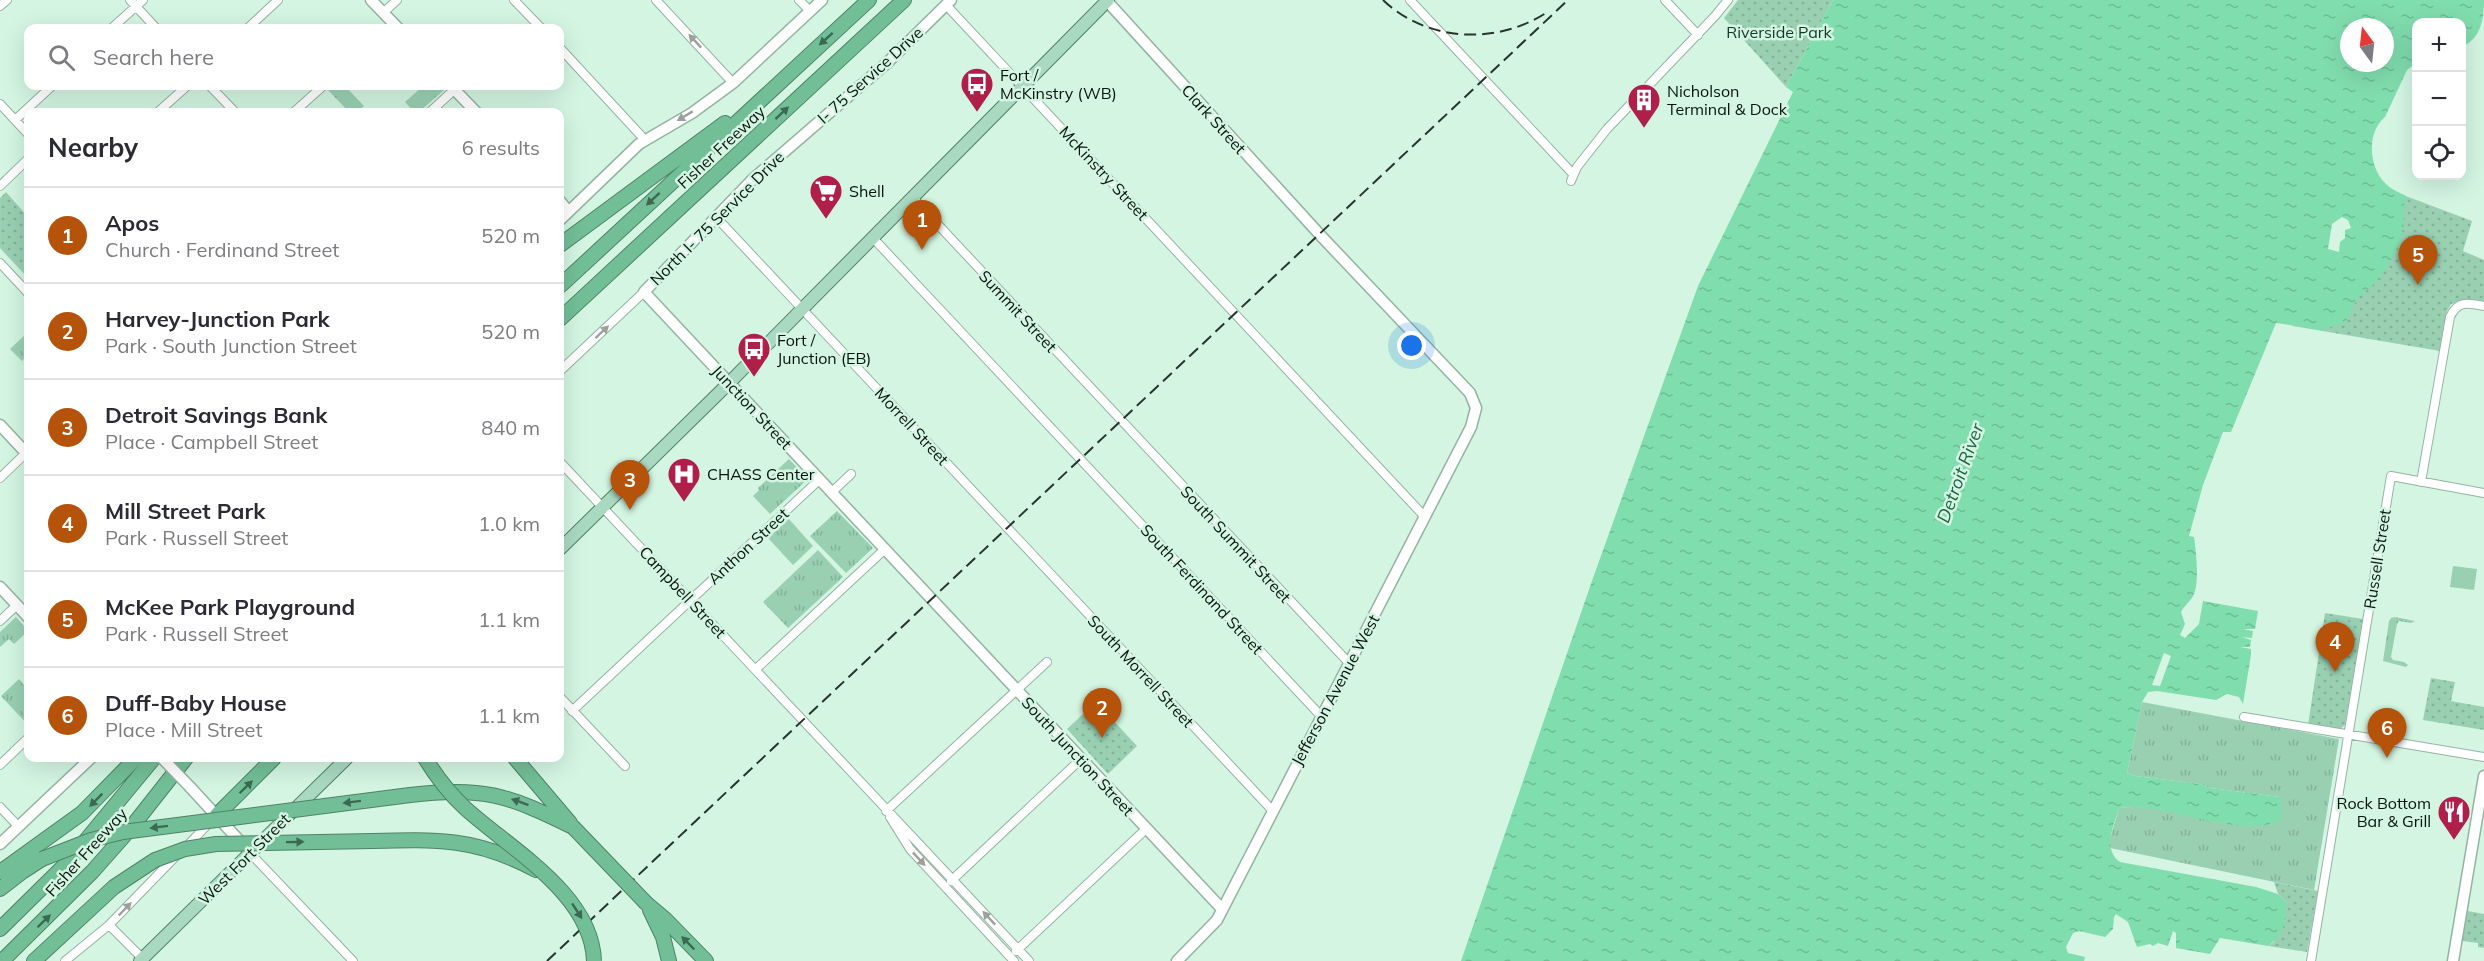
<!DOCTYPE html>
<html lang="en">
<head>
<meta charset="utf-8">
<style>
	body { margin:0; font-family:Mulish,sans-serif; background:#f7f7f7; color:#2b2b33 }
	.controls { position:absolute; right:18px; top:18px; display:grid; overflow:hidden; border-radius:12px; box-shadow:0 6px 24px #0002 }
	.controls button { width:54px; height:54px; display:grid; place-items:center; padding:0; border:0; border-bottom:2px solid #e1e1e2; background:#fff; color:#2b2b33; font:30px sans-serif }
	.compass { position:absolute; left:2340px; top:18px; width:54px; height:54px; border-radius:50%; background:#fff; box-shadow:0 6px 24px #0002; rotate:345deg }
	.you { position:absolute; left:1412px; top:346px; width:21px; height:21px; margin:-15px; border:4px solid #fff; border-radius:50%; background:#1a73e8; box-shadow:0 0 0 9px #1a73e833 }
	.badge { display:grid; place-items:center; width:39px; height:39px; border-radius:50%; background:#b45309; color:#fff; font-size:20px; font-weight:700 }
	.pin { position:absolute; translate:-50% -50px; filter:drop-shadow(0 2px 3px #0008) }
	.pin::after { content:''; position:absolute; top:32px; width:21px; height:18px; background:inherit; clip-path:polygon(0 0,100% 0,50% 100%) }
	.list { margin:0; padding:0; list-style:none }
	h2 { display:flex; justify-content:space-between; align-items:center; height:78px; margin:0; padding:0 24px; font-size:26px }
	h2 small { font-size:20px; font-weight:400; color:#7c7c81 }
	.list li { display:grid; grid-template-columns:39px 1fr auto; gap:18px; align-items:center; box-sizing:border-box; height:96px; padding:0 24px; border-top:2px solid #e1e1e2 }
	.list b { display:block; font-size:22px; white-space:nowrap }
	.list p { margin:0; font-size:20px; white-space:nowrap; color:#7c7c81 }
	.list em { font-size:20px; font-style:normal; color:#7c7c81 }
	.icon { flex:none; width:33px; height:33px; fill:none; stroke:currentColor; stroke-width:2; stroke-linecap:round; stroke-linejoin:round }
	.map { position:relative; flex:none; width:2484px; height:961px; overflow:hidden }
	.search { position:absolute; background:#fff; box-shadow:0 6px 24px #0002; left:24px; top:24px; width:540px; height:66px; display:flex; align-items:center; gap:15px; box-sizing:border-box; padding:0 21px; border-radius:12px; color:#7c7c81; font-size:22px }
	.panel { position:absolute; background:#fff; box-shadow:0 6px 24px #0002; left:24px; top:108px; width:540px; height:654px; border-radius:12px }
	.map>svg:first-child { display:block }
	.grass { fill:url(#grass-tufts) }
	.park { fill:url(#park-dots) }
	.pitch { fill:#99d0b2 }
	.water { fill:url(#water-ripples); fill-rule:evenodd }
	.pier { fill:#d3f5e2 }
	.lines { fill:none; stroke-linecap:round; stroke-linejoin:round }
	.street-casing { stroke:#94b4a2; stroke-width:10 }
	.secondary-casing { stroke:#94b4a2; stroke-width:13 }
	.primary-casing { stroke:#4d8367; stroke-width:14 }
	.highway-casing { stroke:#4d8367; stroke-width:16 }
	.street { stroke:#fff; stroke-width:8 }
	.secondary { stroke:#fff; stroke-width:10 }
	.primary { stroke:#aad9c1; stroke-width:12 }
	.highway { stroke:#72bf97; stroke-width:14 }
	.rail { stroke:#25342c; stroke-width:2; stroke-dasharray:12 6; stroke-linecap:butt }
	.secondary-bridge-casing { stroke:#94b4a2; stroke-width:13; stroke-linecap:butt }
	.highway-bridge-casing { stroke:#4d8367; stroke-width:16; stroke-linecap:butt }
	.secondary-bridge { stroke:#fff; stroke-width:10 }
	.highway-bridge { stroke:#72bf97; stroke-width:14 }
	.oneway { fill:#3c6952 }
	.oneway2 { fill:#9ca19e }
	.labels { text-anchor:middle; dominant-baseline:central; stroke-width:5; stroke-linejoin:round; paint-order:stroke }
	.park-label { font-size:16px; fill:#103926; stroke:#d3f5e2 }
	.street-label { font-size:16px; fill:#07130d; stroke:#d3f5e2 }
	.poi-label { font-size:16px; fill:#07130d; stroke:#d3f5e2; text-anchor:start }
	.water-label { font-size:18px; font-style:italic; fill:#1e6344; stroke:#d3f5e2 }
</style>
</head>
<body>
<div class="map">
<svg width="2484" height="961" viewBox="0 0 2484 961">
	<defs>
		<pattern id="grass-tufts" width="24" height="20" patternUnits="userSpaceOnUse" patternTransform="scale(1.5)"><rect width="24" height="20" fill="#99d0b2"/><path d="M3 7l-1-3M5 7V3M7 7l1-3M15 17l-1-3M17 17v-4M19 17l1-3" fill="none" stroke="#82b298"/></pattern>
		<pattern id="park-dots" width="8" height="8" patternUnits="userSpaceOnUse" patternTransform="scale(1.5)"><rect width="8" height="8" fill="#99d0b2"/><path d="M2 2h.1M6 6h.1" fill="none" stroke="#82b298" stroke-width="1.8" stroke-linecap="round"/></pattern>
		<pattern id="water-ripples" width="26" height="14" patternUnits="userSpaceOnUse" patternTransform="scale(1.5)"><rect width="26" height="14" fill="#80ddae"/><path d="M2 4q2-2 4 0t4 0M15 11q2-2 4 0t4 0" fill="none" stroke="#6dbd94"/></pattern>
	</defs>
	<rect width="100%" height="100%" fill="#d3f5e2"/>
	<path class="grass" d="M332,86H345L364,106L357,112H349L328,90Z
		M423,86H439L444,90L419,112H414L405,102Z
		M28,332V355L22,361L10,349Z
		M789,459L808,479L770,514L753,496L759,490L758,488Z
		M837,511L873,548L846,573L810,536Z
		M789,519L813,546L793,565L768,538Z
		M818,550L843,577L788,628L763,602Z
		M16,617L28,631L14,644L9,639L0,647V632Z
		M2395,617L2415,621L2411,623L2399,621L2397,624L2391,657L2393,660L2404,662L2408,665L2406,667L2383,661L2389,621L2391,618Z
		M19,679L28,690V725L1,696Z
		M2142,702L2339,739L2314,890L2110,848V839L2119,808C2156,803 2206,819 2244,825L2280,797L2210,788L2200,784L2135,776L2127,773Z"/>
	<path class="park" d="M1738,0H1833L1786,87L1724,18Z
		M2366,181L2472,221L2463,251L2484,260V303L2467,300L2451,304L2447,311L2440,351L2293,326Z
		M6,192L28,217V278L0,248V198Z
		M2325,613L2363,619L2345,725L2339,730L2308,725Z
		M2431,678L2455,682L2451,701L2484,707V730L2423,720Z
		M1096,702L1137,746L1108,774L1067,729Z
		M2274,882L2318,891L2307,952L2268,946L2274,942L2286,902L2278,894Z
		M2468,911L2484,914V948L2478,947V943L2463,941L2464,916Z"/>
	<path class="pitch" d="M2453,566L2477,569L2474,590L2450,587Z"/>
	<path class="water" d="M1833,0H2484C2484,20 2481,38 2462,47V22H2416V63L2407,70L2385,117C2366,133 2369,167 2385,183C2390,189 2399,192 2406,196C2401,213 2407,222 2400,239L2401,241L2386,269L2374,284L2358,297L2345,323L2321,330L2276,323L2231,432H2223L2203,485L2189,536L2194,537C2196,551 2200,584 2193,596C2190,602 2184,606 2181,612L2185,624L2180,635L2185,638L2199,624L2203,601L2258,611L2255,629H2243L2253,631L2252,638L2242,637L2251,640L2250,647H2240L2251,649V655L2243,704L2239,697L2227,694L2216,700L2157,691L2148,692L2142,702L2127,773L2135,776L2200,784L2210,788L2280,797L2282,819C2244,842 2166,801 2119,808C2114,825 2102,849 2120,862L2256,887L2278,894L2286,902C2286,921 2285,934 2268,946L2220,938L2210,954L2176,948V933L2173,931L2168,946L2158,943L2153,946L2150,944L2137,947L2128,922L2116,914L2114,917L2113,929L2105,937L2079,931L2073,933L2066,947L2068,953L2085,957L2084,961H1461L1593,578L1698,286L1793,92L1786,87ZM2349,27H2385V63H2349ZM2164,653L2171,656L2160,686L2152,685Z"/>
	<path class="pier" d="M2342,217L2348,220L2351,228L2345,230V238L2340,242L2339,252L2328,249L2332,224Z"/>
	<g class="lines">
		<g class="street-casing">
			<path id="street" d="M130,0L156,28
				M514,0L541,28
				M656,0L733,83
				M799,0L810,11
				M1410,0L1573,174
				M1665,0L1698,35
				M946,5L1425,517
				M0,6L7,0
				M383,13L397,0
				M112,28L143,0
				M248,28L278,0
				M560,48L645,140
				M210,86L235,112
				M0,104L28,134
				M158,112L187,86
				M294,112L323,86
				M430,112L455,89
				M15,120L52,86
				M1571,181L1577,167L1607,129L1715,16L1728,0
				M0,186L28,159
				M913,198L1349,663
				M716,217L1272,810
				M873,238L1321,716
				M0,263L28,293
				M560,371L644,292
				M560,462L1029,961
				M0,478L28,451
				M2421,482L2450,317C2458,300 2468,303 2484,306
				M832,492L851,474
				M0,621L17,605
				M756,669L885,549
				M560,697L625,766
				M572,711L819,480
				M2244,717L2484,757
				M0,765L28,738
				M0,807L18,826
				M886,811L1047,662
				M890,817L910,849L1014,961
				M186,847L211,821
				M250,853L353,961
				M951,881L1081,759
				M109,925L143,959
				M1016,951L1146,829
				M65,961L109,925L177,855
				M2311,961L2391,476L2484,493"/>
		</g>
		<g class="secondary-casing">
			<path id="secondary" d="M371,0L398,28
				M951,0L888,62L753,179L644,292L1222,909
				M1106,0L1322,237L1470,393L1476,408L1471,427L1217,920L1177,961
				M451,86L476,112
				M560,201L568,211
				M560,220L639,144L692,113L733,83L822,0
				M0,425L28,455
				M0,587L28,617
				M190,787L246,848
				M0,844L91,758
				M2453,961L2484,776"/>
		</g>
		<g class="primary-casing">
			<path id="primary" d="M560,549L729,383L1108,0
				M140,961L347,758"/>
		</g>
		<g class="highway-casing">
			<path id="highway" d="M560,245L725,123
				M560,286L869,0
				M560,319L904,0
				M515,758L570,823
				M410,795C483,786 508,795 573,827
				M217,815L274,758
				M372,841C437,839 477,838 536,870
				M0,872L82,813L136,758
				M0,889L22,872L42,859
				M646,903L665,919L706,961
				M650,910L663,937L669,961
				M0,929L68,862L154,758
				M2,961L92,872L130,829L186,758
				M34,961L114,887L155,860"/>
		</g>
		<use href="#street" class="street"/>
		<use href="#secondary" class="secondary"/>
		<use href="#primary" class="primary"/>
		<use href="#highway" class="highway"/>
		<path class="rail" d="M1383,0C1428,43 1499,45 1549,11
			M547,961L1568,0"/>
		<g class="secondary-bridge-casing">
			<path id="secondary-bridge" d="M162,758L190,787"/>
		</g>
		<g class="highway-bridge-casing">
			<path id="highway-bridge" d="M425,758C436,776 449,793 465,808C510,849 592,894 594,961
				M573,827L646,903
				M42,859L91,840L123,832L410,795
				M155,860L185,849L216,844L372,841"/>
		</g>
		<use href="#secondary-bridge" class="secondary-bridge"/>
		<use href="#highway-bridge" class="highway-bridge"/>
	</g>
	<defs><path id="oneway-solid" d="M-6-.8H1V-3.2L6.5 0L1 3.2V.8H-6Z" transform="scale(1.5)"/></defs>
	<g class="oneway">
		<use href="#oneway-solid" transform="translate(826 39) rotate(138)"/>
		<use href="#oneway-solid" transform="translate(782 113) rotate(-43)"/>
		<use href="#oneway-solid" transform="translate(653 199) rotate(137)"/>
		<use href="#oneway-solid" transform="translate(246 787) rotate(-44)"/>
		<use href="#oneway-solid" transform="translate(96 800) rotate(135)"/>
		<use href="#oneway-solid" transform="translate(352 802) rotate(173)"/>
		<use href="#oneway-solid" transform="translate(520 802) rotate(-160)"/>
		<use href="#oneway-solid" transform="translate(159 827) rotate(173)"/>
		<use href="#oneway-solid" transform="translate(295 842) rotate(-1)"/>
		<use href="#oneway-solid" transform="translate(577 911) rotate(57)"/>
		<use href="#oneway-solid" transform="translate(44 921) rotate(-44)"/>
		<use href="#oneway-solid" transform="translate(688 943) rotate(-134)"/>
	</g>
	<g class="oneway2">
		<use href="#oneway-solid" transform="translate(695 41) rotate(-133)"/>
		<use href="#oneway-solid" transform="translate(685 116) rotate(149)"/>
		<use href="#oneway-solid" transform="translate(602 332) rotate(-43)"/>
		<use href="#oneway-solid" transform="translate(919 859) rotate(47)"/>
		<use href="#oneway-solid" transform="translate(125 909) rotate(-46)"/>
		<use href="#oneway-solid" transform="translate(989 918) rotate(-133)"/>
	</g>
	<defs>
		<g id="bus-pin" transform="scale(1.725)"><path d="M0 17L-7.5 6A9.5 9.5 0 1 1 7.5 6Z" fill="#b01e4a" stroke="#d3f5e2"/><path d="M-5-6H5V4H4V6H2V4H-2V6H-4V4H-5ZM-3.5-4V0h7V-4ZM-3.5 1.2v1.5H-2V1.2ZM2 1.2v1.5H3.5V1.2Z" fill="#fff"/></g>
		<g id="building-pin" transform="scale(1.725)"><path d="M0 17L-7.5 6A9.5 9.5 0 1 1 7.5 6Z" fill="#b01e4a" stroke="#d3f5e2"/><path d="M-4-6H4V6H1V3H-1V6H-4ZM-2.5-4.3h1.7v1.8h-1.7ZM.8-4.3h1.7v1.8H.8ZM-2.5-1h1.7V.8h-1.7ZM.8-1h1.7V.8H.8Z" fill="#fff"/></g>
		<g id="supermarket-pin" transform="scale(1.725)"><path d="M0 17L-7.5 6A9.5 9.5 0 1 1 7.5 6Z" fill="#b01e4a" stroke="#d3f5e2"/><path d="M-6-5.5h2.5l.6 2H6L4.5 2H-2.5L-4.4-4H-6ZM-1.5 3.2a1.3 1.3 0 1 0 .1 0ZM3 3.2a1.3 1.3 0 1 0 .1 0Z" fill="#fff"/></g>
		<g id="hospital-pin" transform="scale(1.725)"><path d="M0 17L-7.5 6A9.5 9.5 0 1 1 7.5 6Z" fill="#b01e4a" stroke="#d3f5e2"/><path d="M-5-5h3v3.5h4V-5h3V5h-3V1.5h-4V5h-3Z" fill="#fff"/></g>
		<g id="restaurant-pin" transform="scale(1.725)"><path d="M0 17L-7.5 6A9.5 9.5 0 1 1 7.5 6Z" fill="#b01e4a" stroke="#d3f5e2"/><path d="M-5-6h1v4h1v-4h1v4h1v-4h1v5L-1.5 .5V6h-2V.5L-5-1ZM5-6V6H3V1.5H1.5Q1.5-4 5-6Z" fill="#fff"/></g>
	</defs>
	<g fill-rule="evenodd">
		<use href="#bus-pin" x="977" y="84"/>
		<use href="#building-pin" x="1644" y="100"/>
		<use href="#supermarket-pin" x="826" y="191"/>
		<use href="#bus-pin" x="754" y="349"/>
		<use href="#hospital-pin" x="684" y="474"/>
		<use href="#restaurant-pin" x="2454" y="812"/>
	</g>
	<g class="labels">
		<g class="park-label">
			<text x="1779" y="32">Riverside Park</text>
		</g>
		<g class="street-label">
			<text transform="translate(870 75) rotate(-42)">I- 75 Service Drive</text>
			<text transform="translate(1214 119) rotate(48)">Clark Street</text>
			<text transform="translate(721 147) rotate(-43)">Fisher Freeway</text>
			<text transform="translate(1104 173) rotate(47)">McKinstry Street</text>
			<text transform="translate(717 218) rotate(-45)">North I- 75 Service Drive</text>
			<text transform="translate(1018 311) rotate(47)">Summit Street</text>
			<text transform="translate(752 407) rotate(47)">Junction Street</text>
			<text transform="translate(912 426) rotate(47)">Morrell Street</text>
			<text transform="translate(1236 544) rotate(47)">South Summit Street</text>
			<text transform="translate(748 546) rotate(-43)">Anthon Street</text>
			<text transform="translate(2377 559) rotate(-81)">Russell Street</text>
			<text transform="translate(1202 589) rotate(47)">South Ferdinand Street</text>
			<text transform="translate(683 592) rotate(47)">Campbell Street</text>
			<text transform="translate(1141 671) rotate(47)">South Morrell Street</text>
			<text transform="translate(1335 690) rotate(-62)">Jefferson Avenue West</text>
			<text transform="translate(1078 756) rotate(47)">South Junction Street</text>
			<text transform="translate(86 852) rotate(-48)">Fisher Freeway</text>
			<text transform="translate(244 859) rotate(-45)">West Fort Street</text>
		</g>
		<g class="poi-label">
			<text x="1000" y="75">Fort /<tspan x="1000" dy="18">McKinstry (WB)</tspan></text>
			<text x="1667" y="91">Nicholson<tspan x="1667" dy="18">Terminal &amp; Dock</tspan></text>
			<text x="849" y="191">Shell</text>
			<text x="777" y="340">Fort /<tspan x="777" dy="18">Junction (EB)</tspan></text>
			<text x="707" y="474">CHASS Center</text>
			<text x="2431" y="803" text-anchor="end">Rock Bottom<tspan x="2431" dy="18">Bar &amp; Grill</tspan></text>
		</g>
		<g class="water-label">
			<text transform="translate(1960 473) rotate(-70)">Detroit River</text>
		</g>
	</g>
</svg>
<div class="controls">
<button>+</button>
<button>−</button>
<button><svg class="icon" aria-label="locate" viewBox="0 0 24 24"><circle cx="12" cy="12" r="6"/><path d="M12 2v4M12 18v4M2 12h4M18 12h4"/></svg></button>
</div>
<svg class="compass" viewBox="-18 -18 36 36"><path d="M0-13l5 13h-10z" fill="#e53935"/><path d="M0 13l5-13h-10z" fill="#7c7c81"/></svg>
<div class="you"></div>
<div class="pin badge" style="left:922px;top:250px">1</div>
<div class="pin badge" style="left:1102px;top:738px">2</div>
<div class="pin badge" style="left:630px;top:510px">3</div>
<div class="pin badge" style="left:2335px;top:672px">4</div>
<div class="pin badge" style="left:2418px;top:285px">5</div>
<div class="pin badge" style="left:2387px;top:758px">6</div>
<div class="search"><svg class="icon" aria-label="search" viewBox="0 0 24 24"><circle cx="10" cy="10" r="6"/><path d="M15 15l6 6"/></svg>Search here</div>
<section class="panel">
<h2>Nearby<small>6 results</small></h2>
<ul class="list">
<li><span class="badge">1</span><div><b>Apos</b><p>Church · Ferdinand Street</p></div><em>520 m</em></li>
<li><span class="badge">2</span><div><b>Harvey-Junction Park</b><p>Park · South Junction Street</p></div><em>520 m</em></li>
<li><span class="badge">3</span><div><b>Detroit Savings Bank</b><p>Place · Campbell Street</p></div><em>840 m</em></li>
<li><span class="badge">4</span><div><b>Mill Street Park</b><p>Park · Russell Street</p></div><em>1.0 km</em></li>
<li><span class="badge">5</span><div><b>McKee Park Playground</b><p>Park · Russell Street</p></div><em>1.1 km</em></li>
<li><span class="badge">6</span><div><b>Duff-Baby House</b><p>Place · Mill Street</p></div><em>1.1 km</em></li>
</ul>
</section>
</div>
</body>
</html>
